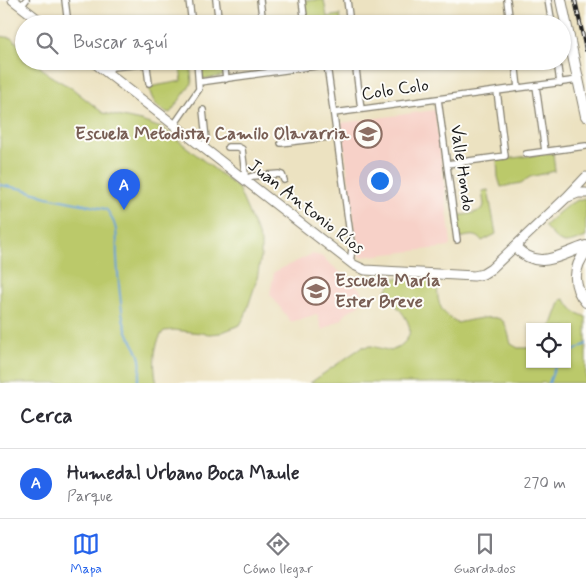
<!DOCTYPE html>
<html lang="es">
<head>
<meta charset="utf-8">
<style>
	body { margin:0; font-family:Mynerve,sans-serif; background:#f2f2f3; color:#2b2b33 }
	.controls { position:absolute; right:15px; bottom:15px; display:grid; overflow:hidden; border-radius:0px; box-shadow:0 1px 4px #0004 }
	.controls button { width:45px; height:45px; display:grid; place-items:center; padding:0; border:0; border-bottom:1px solid #e1e1e2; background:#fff; color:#2b2b33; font:25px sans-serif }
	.you { position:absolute; left:379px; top:180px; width:18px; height:18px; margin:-12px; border:4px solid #fff; border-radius:50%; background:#1a73e8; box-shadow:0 0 0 8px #1a73e833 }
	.badge { display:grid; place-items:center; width:32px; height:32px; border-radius:50%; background:#2563eb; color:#fff; font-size:16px; font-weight:700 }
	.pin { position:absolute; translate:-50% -41px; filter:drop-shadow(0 1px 2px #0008) }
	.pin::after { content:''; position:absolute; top:26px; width:18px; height:15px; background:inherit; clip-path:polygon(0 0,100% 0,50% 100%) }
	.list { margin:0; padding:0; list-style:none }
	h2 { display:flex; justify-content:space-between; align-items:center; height:65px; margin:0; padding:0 20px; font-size:21px }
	h2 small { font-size:16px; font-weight:400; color:#7c7c81 }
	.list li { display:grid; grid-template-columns:32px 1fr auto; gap:15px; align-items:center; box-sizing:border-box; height:70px; padding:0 20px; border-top:1px solid #e1e1e2 }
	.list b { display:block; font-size:19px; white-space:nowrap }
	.list p { margin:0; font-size:16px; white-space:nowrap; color:#7c7c81 }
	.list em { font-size:16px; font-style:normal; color:#7c7c81 }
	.icon { flex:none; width:28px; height:28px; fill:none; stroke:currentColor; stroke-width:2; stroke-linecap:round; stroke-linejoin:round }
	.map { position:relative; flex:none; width:586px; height:383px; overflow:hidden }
	.search { position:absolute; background:#fff; box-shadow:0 1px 4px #0004; left:15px; right:15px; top:15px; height:55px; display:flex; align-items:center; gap:12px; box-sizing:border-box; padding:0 18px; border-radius:28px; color:#7c7c81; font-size:19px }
	.sheet { height:135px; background:#fff }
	nav { display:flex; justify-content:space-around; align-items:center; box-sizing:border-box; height:70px; border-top:1px solid #e1e1e2; background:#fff; font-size:14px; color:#7c7c81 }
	nav a { display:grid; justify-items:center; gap:2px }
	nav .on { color:#2563eb }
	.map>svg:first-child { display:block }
	.built { fill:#f7d1c8 }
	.green { fill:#bbc96b; stroke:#6c7244 }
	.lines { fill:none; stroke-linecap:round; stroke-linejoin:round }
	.stream { stroke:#66a1d6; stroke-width:2 }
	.street-casing { stroke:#847f6e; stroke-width:8 }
	.secondary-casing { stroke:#847f6e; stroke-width:11 }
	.primary-casing { stroke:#847f6e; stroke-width:12 }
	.street { stroke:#fff; stroke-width:5.5 }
	.secondary { stroke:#fff; stroke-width:9 }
	.primary { stroke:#fff; stroke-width:10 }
	.rail-casing { stroke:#1c1c1c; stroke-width:4 }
	.rail { stroke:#fdfcf7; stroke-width:2; stroke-dasharray:5.5; stroke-linecap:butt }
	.labels { text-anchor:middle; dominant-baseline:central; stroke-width:4; stroke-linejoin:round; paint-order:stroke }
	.street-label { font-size:18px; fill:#1c1c1c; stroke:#fdfcf7 }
	.education-label { font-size:18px; font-weight:bold; fill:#785e54; stroke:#fdfcf7; text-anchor:end }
</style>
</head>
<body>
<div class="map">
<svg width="586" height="383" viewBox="0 0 586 383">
	<rect width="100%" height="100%" fill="#fdfcf7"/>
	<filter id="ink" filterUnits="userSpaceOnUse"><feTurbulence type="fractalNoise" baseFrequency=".02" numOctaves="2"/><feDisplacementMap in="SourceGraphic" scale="10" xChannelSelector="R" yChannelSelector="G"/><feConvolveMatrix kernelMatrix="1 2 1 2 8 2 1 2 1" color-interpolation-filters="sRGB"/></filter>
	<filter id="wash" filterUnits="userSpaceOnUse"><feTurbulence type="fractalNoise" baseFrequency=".0096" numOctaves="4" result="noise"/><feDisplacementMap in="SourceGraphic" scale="20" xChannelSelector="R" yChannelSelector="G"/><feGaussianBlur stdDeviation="1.12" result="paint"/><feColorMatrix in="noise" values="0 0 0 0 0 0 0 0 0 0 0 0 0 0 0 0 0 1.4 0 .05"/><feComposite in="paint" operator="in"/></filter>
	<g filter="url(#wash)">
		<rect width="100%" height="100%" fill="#ece2c1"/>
		<path class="built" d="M435,110L451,243L449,247L359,257L341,123Z
			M312,254L321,256L359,288L365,297L358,306L347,312L342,319L322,330L317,314L291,322L270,294L274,272Z"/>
		<path class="green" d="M304,0H324L327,17L340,15L341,21L307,24Z
			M0,36L12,38L24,50V61H34L49,75L73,89L103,113L141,121L164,129L238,188L261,242V256L257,279L245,316L240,325L220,333L210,334L174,330L164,331C153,343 153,368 157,383H0Z
			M179,61H190L192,83L170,113C157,110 151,99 149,87L182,81Z
			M201,61H222L224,76L203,79Z
			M553,153L555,171L530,177L521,183L501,187L498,177L497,160Z
			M488,190L496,234L482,241C476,232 467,237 458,238L455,216L470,214L482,210L484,205L482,191Z
			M586,198V237C561,247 562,245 544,226C557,215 569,200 586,198Z
			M395,278L435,280L438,283C436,301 440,313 457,323C468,321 495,313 503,321C507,326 509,337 511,344L518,348H530V364H567V327H551L561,300L564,299L575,312L586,317V383H310L362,347L372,346L391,351C426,335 404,313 386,295L387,289Z"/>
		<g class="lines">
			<path class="stream" d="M0,185L23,189L47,197L106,209C110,214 113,219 115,226C118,235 116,247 117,257C118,277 120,298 123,318C127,346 149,350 137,383
				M567,355L586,344
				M549,383L556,364"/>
		</g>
	</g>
	<g filter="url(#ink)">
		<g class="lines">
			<g class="street-casing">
				<path id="street" d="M65,0L68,24
					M189,0L192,24
					M216,0L219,24
					M260,0L263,24
					M302,0L305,24
					M347,0L350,24
					M507,0L510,24
					M548,0L552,24
					M21,6L26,0
					M224,61L226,79
					M268,61L270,72
					M355,61L361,109
					M515,61L518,88
					M557,61L560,83
					M327,65L352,249L350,262
					M107,73L112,67L145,64L147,67L149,83
					M200,82L351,61
					M536,86L545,151
					M438,99L457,240
					M203,110L206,139L204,148
					M334,113L578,80
					M174,125L199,89L197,61
					M281,143L337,136
					M228,147H238L242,149L245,174L244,179L253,176L279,174L282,175L284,180
					M526,154L586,146
					M447,164L505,156L497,91"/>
			</g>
			<g class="secondary-casing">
				<path id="secondary" d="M13,0L44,24
					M92,61L354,265L365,270L474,276L483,274L491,269L567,197L586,177
					M568,197L578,193H586"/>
			</g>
			<g class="primary-casing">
				<path id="primary" d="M561,0L586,116
					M515,247C540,272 558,255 586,246
					M586,252C573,267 572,287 586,302"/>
			</g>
			<use href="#street" class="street"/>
			<use href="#secondary" class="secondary"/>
			<use href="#primary" class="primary"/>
			<g class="rail-casing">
				<path id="rail" d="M575,0L586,50"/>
			</g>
			<use href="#rail" class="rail"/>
		</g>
	</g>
	<defs>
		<g id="school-ring" transform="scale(1.4375)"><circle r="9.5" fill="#fdfcf7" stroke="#8d6e63" stroke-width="1.5"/><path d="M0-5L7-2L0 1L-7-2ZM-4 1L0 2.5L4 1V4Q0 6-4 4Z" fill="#8d6e63"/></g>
	</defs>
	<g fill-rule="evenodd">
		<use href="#school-ring" x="368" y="134"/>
		<use href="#school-ring" x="316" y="291"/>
	</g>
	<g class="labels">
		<g class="street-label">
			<text transform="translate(395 90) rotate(-8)">Colo Colo</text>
			<text transform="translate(462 168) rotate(82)">Valle Hondo</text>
			<text transform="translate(306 207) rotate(38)">Juan Antonio Ríos</text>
		</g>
		<g class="education-label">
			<text x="349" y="134">Escuela Metodista, Camilo Olavarria</text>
			<text x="335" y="281" text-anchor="start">Escuela María<tspan x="335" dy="21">Ester Breve</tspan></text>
		</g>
	</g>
</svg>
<div class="controls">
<button><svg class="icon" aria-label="locate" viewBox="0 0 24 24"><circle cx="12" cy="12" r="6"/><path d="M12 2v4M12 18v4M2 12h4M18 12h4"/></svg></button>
</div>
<div class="you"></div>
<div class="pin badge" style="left:124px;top:210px">A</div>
<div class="search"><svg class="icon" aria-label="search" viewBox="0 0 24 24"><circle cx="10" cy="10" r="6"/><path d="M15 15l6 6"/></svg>Buscar aquí</div>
</div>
<section class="sheet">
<h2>Cerca<small></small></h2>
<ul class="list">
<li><span class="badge">A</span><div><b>Humedal Urbano Boca Maule</b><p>Parque</p></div><em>270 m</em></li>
</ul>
</section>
<nav>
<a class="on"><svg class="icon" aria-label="map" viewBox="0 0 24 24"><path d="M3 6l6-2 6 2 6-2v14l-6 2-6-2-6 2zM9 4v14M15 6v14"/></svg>Mapa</a>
<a><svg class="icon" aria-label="directions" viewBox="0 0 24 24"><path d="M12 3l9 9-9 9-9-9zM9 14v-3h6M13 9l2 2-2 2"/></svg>Cómo llegar</a>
<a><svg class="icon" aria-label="saved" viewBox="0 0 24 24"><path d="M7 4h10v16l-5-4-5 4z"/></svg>Guardados</a>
</nav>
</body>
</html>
